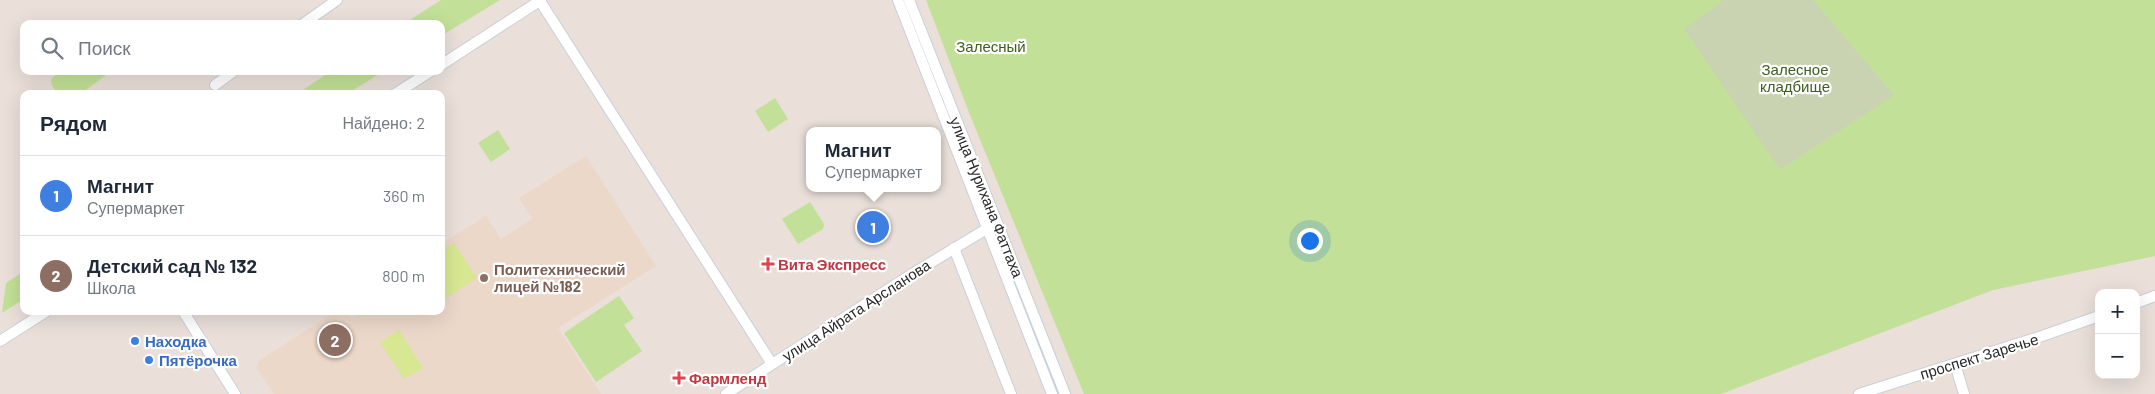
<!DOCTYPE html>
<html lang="ru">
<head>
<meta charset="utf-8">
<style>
	body { margin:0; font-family:Barlow,sans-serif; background:#f6f6f7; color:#1f2937 }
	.controls { position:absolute; right:15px; bottom:15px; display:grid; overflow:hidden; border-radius:10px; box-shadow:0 5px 20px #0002 }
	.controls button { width:45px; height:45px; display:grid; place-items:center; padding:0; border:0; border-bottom:1px solid #e0e1e3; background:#fff; color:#1f2937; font:25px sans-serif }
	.you { position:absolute; left:1309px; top:240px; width:18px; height:18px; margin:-12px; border:4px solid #fff; border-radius:50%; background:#1a73e8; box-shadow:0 0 0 8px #1a73e833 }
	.badge { display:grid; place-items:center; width:32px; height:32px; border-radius:50%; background:#1a73e8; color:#fff; font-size:16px; font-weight:700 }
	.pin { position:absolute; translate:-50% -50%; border:2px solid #fff; box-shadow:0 1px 5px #0006 }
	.popup { position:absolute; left:806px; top:127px; width:135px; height:65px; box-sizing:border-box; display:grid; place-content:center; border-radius:10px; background:#fff; filter:drop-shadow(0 1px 4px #0005); font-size:16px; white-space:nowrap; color:#747a83 }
	.popup b { font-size:19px; color:#1f2937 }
	.popup::after { content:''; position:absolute; left:50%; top:100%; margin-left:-10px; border:10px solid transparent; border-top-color:#fff }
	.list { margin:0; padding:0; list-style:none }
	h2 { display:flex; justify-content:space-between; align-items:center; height:65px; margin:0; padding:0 20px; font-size:21px }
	h2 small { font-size:16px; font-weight:400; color:#747a83 }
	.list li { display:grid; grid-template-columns:32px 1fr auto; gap:15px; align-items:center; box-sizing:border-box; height:80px; padding:0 20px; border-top:1px solid #e0e1e3 }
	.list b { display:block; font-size:19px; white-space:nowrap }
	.list p { margin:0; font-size:16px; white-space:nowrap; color:#747a83 }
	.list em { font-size:16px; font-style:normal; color:#747a83 }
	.icon { flex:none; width:28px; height:28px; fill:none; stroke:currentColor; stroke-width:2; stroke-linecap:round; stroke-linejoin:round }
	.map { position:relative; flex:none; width:2155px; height:394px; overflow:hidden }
	.search { position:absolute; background:#fff; box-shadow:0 5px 20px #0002; left:20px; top:20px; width:425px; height:55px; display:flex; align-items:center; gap:12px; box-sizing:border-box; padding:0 18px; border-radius:10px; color:#747a83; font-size:19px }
	.panel { position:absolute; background:#fff; box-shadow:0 5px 20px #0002; left:20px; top:90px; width:425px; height:225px; border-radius:10px }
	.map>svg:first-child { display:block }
	.education { fill:#ecd8c9 }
	.green { fill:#c2e097 }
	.cemetery { fill:#cad3b1 }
	.pitch { fill:#d8e792 }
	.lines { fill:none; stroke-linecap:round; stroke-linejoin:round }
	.minor-casing { stroke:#c8d0da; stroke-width:12 }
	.minor { stroke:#fff; stroke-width:10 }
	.health-dot { fill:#e0444e; stroke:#fff; stroke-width:2 }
	.education-dot { fill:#8d6e63; stroke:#fff; stroke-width:2 }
	.shop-dot { fill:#3f7fe0; stroke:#fff; stroke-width:2 }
	.labels { text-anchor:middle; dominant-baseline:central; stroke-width:4.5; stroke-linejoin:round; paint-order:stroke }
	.park-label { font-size:15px; fill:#3b611b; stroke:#fff }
	.street-label { font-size:15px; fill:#282828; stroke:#fff }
	.health-label { font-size:15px; font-weight:bold; fill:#be3a42; stroke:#fff; text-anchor:start }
	.education-label { font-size:15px; font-weight:bold; fill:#785e54; stroke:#fff; text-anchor:start }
	.shop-label { font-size:15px; font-weight:bold; fill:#366cbe; stroke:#fff; text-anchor:start }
</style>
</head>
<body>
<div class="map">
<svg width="2155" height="394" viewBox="0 0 2155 394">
	<rect width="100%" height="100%" fill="#eadfd9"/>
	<path class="education" d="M586,156L656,266L558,328L601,394H274L256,367L259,361L331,314L346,311L351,319L361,312L364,315V311H441V244L486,216L501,239L532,219L519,198Z"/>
	<path class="green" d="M441,0H500L441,36V24H404Z
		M926,0H2155V256L1993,290L1721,394H1084L970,115Z
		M60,71H108L105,76L80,94H58L52,86L51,79Z
		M331,71H384L347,94H297Z
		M775,98L788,119L768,132L755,111Z
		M498,130L510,149L491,162L478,143Z
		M810,202L824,224L823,229L798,244L782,219Z
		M24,271V299L2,313L6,283Z
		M619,296L634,318L624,325L642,351L596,382L564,333Z"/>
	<path class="cemetery" d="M1723,0H1813L1894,95L1780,170L1684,29Z"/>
	<path class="pitch" d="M454,243L477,278L441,301V251Z
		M399,330L423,368L404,379L380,342Z"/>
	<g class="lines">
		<g class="minor-casing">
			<path id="minor" d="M898,0L1052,394
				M909,0L1065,394
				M540,1L772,364
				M303,24L337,0
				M441,65L541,0
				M215,85L234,71
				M395,94L431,71
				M954,248L1011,394
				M2136,303L2155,296
				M183,311L235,394
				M0,341L47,311
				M1955,364L1964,394
				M726,394L912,274L993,225
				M1859,394L2042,336L2099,316"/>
		</g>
		<use href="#minor" class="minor"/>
	</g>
	<g class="health-dot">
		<path d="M765.5 256.5h5v5h5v5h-5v5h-5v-5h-5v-5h5z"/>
		<path d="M676.5 370.5h5v5h5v5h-5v5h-5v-5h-5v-5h5z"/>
	</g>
	<circle class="education-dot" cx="484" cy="278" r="5"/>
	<g class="shop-dot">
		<circle cx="135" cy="341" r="5"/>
		<circle cx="149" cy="360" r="5"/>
	</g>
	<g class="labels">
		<g class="park-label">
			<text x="991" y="46">Залесный</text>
			<text x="1795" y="69">Залесное<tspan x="1795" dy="17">кладбище</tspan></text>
		</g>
		<g class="street-label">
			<text transform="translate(987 197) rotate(68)">улица Нурихана Фаттаха</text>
			<text transform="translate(856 310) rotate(-33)">улица Айрата Арсланова</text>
			<text transform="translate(1979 356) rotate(-17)">проспект Заречье</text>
		</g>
		<g class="health-label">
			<text x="778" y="264">Вита Экспресс</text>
			<text x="689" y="378">Фармленд</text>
		</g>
		<g class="education-label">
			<text x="494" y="269">Политехнический<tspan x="494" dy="17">лицей №182</tspan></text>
		</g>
		<g class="shop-label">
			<text x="145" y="341">Находка</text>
			<text x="159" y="360">Пятёрочка</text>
		</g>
	</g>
</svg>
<div class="controls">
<button>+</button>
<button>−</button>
</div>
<div class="you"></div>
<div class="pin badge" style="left:873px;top:227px;background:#3f7fe0">1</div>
<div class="popup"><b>Магнит</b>Супермаркет</div>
<div class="pin badge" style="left:335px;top:340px;background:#8d6e63">2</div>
<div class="search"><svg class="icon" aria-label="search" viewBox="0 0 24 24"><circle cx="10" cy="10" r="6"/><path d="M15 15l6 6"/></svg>Поиск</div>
<section class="panel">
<h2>Рядом<small>Найдено: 2</small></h2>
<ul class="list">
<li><span class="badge" style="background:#3f7fe0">1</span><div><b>Магнит</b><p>Супермаркет</p></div><em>360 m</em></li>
<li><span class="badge" style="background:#8d6e63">2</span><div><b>Детский сад № 132</b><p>Школа</p></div><em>800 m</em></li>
</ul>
</section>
</div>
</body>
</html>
